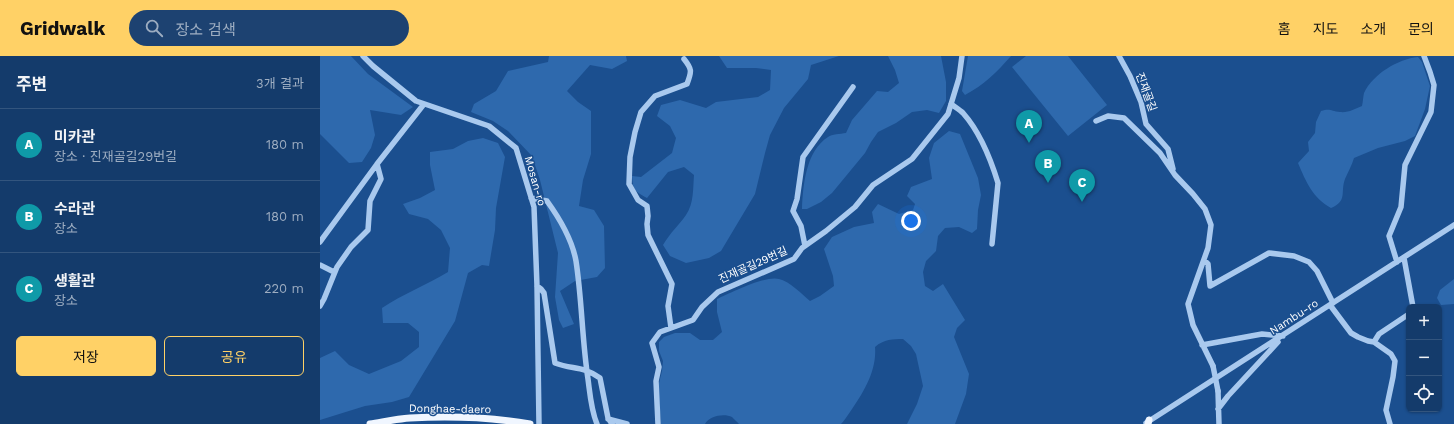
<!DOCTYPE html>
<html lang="ko">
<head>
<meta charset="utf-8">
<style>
	body { margin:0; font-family:"Work Sans","Noto Sans KR",sans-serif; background:#1d4271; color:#f1f3f6 }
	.controls { position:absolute; right:12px; bottom:12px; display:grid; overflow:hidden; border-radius:6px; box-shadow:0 1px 3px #0004 }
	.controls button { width:36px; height:36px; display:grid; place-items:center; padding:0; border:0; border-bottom:1px solid #33557e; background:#143b6b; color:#f1f3f6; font:20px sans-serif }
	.you { position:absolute; left:591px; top:165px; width:14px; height:14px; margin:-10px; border:3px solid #fff; border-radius:50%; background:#1a73e8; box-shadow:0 0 0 6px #1a73e833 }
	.badge { display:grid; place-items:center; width:26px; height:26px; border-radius:50%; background:#ffd166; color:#fff; font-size:13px; font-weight:700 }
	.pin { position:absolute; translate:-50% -33px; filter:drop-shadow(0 1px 2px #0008) }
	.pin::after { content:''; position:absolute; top:21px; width:14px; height:12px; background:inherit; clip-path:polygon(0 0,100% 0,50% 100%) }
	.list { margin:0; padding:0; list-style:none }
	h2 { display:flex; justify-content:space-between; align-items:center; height:52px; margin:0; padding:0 16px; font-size:17px }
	h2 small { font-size:13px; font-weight:400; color:#9dadc1 }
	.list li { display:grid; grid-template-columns:26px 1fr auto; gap:12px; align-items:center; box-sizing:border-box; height:72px; padding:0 16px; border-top:1px solid #33557e }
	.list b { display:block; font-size:15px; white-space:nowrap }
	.list p { margin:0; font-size:13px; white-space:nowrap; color:#9dadc1 }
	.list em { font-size:13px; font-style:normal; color:#9dadc1 }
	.actions { display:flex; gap:8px; padding:12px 16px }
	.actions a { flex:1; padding:9px 0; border:1px solid #ffd166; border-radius:6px; text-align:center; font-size:14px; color:#ffd166 }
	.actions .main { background:#ffd166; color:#111 }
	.icon { flex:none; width:22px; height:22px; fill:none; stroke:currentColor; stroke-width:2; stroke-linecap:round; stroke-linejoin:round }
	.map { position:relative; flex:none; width:1134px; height:368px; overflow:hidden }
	header { display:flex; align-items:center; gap:24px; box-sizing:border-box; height:56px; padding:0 20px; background:#ffd166; color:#111 }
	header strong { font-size:19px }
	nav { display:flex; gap:22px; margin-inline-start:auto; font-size:14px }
	.search { width:280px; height:36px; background:#1d4271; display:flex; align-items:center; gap:10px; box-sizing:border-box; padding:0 14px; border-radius:22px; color:#9dadc1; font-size:15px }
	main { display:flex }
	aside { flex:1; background:#143b6b }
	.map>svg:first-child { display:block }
	.green { fill:#2e69ad }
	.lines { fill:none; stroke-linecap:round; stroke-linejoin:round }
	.minor { stroke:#a9c9ee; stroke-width:5.5 }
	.major { stroke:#f0f6ff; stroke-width:7 }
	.minor-bridge { stroke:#a9c9ee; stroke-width:5.5 }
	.labels { text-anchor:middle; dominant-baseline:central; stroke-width:3; stroke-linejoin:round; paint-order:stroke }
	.street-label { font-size:11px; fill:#fff; stroke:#1b4f8f }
</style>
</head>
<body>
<header>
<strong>Gridwalk</strong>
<div class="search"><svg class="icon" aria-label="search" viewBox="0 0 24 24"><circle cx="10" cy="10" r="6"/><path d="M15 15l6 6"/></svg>장소 검색</div>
<nav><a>홈</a><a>지도</a><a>소개</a><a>문의</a></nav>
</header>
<main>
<aside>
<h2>주변<small>3개 결과</small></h2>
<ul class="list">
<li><span class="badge" style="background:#0f9aa8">A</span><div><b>미카관</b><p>장소 · 진재골길29번길</p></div><em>180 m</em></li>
<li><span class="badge" style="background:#0f9aa8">B</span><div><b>수라관</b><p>장소</p></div><em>180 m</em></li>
<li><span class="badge" style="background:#0f9aa8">C</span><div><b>생활관</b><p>장소</p></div><em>220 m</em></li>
</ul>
<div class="actions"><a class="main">저장</a><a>공유</a></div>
</aside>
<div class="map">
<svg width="1134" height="368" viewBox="0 0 1134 368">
	<rect width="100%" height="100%" fill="#1b4f8f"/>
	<path class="green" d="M0,0H31L48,18L93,51L81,59L50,54L55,79L51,92L42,106L29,107L0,78Z
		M229,0H306L307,5L292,13L270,9L247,35L258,46L271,55V98L263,124L259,150L274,154L284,170L285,212L277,221L255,225L240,235L254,268L243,272L239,264L235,241L238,197L220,124L212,100L188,75L173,65L151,56L154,48L176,35L188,15L228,6Z
		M399,0H519L491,9L488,23L464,52L450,79L445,97L435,138L401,195L389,202L366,207L350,200L343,189C350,177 359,169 366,159C374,148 373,131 374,119L364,111L348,116L327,142C314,135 313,134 312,120L321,121L352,97L356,82L350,70L337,60L341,49L360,44L386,52L396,46L438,41L450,34L451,14L436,12H407Z
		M568,0H621L626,26V45L619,57L607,54L592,56L576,67L558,76L551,86L545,97L512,137L501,146L487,153H482C483,129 486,95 508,81C512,78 520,78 526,77L532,64L557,35L568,36L579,27L575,14Z
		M648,0H691C677,16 664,29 645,39L642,35Z
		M706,0H748L787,49L748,80L692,11Z
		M1098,1L1102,6L1110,30L1105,53L1095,80L1085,85L1058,92L1034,102C1032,109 1028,116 1025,123C1020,136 1028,145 1011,152C993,142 986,126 978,107L989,95L988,86L995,77L996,66L1001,55C1010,52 1011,55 1020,56C1028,57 1035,53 1042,50C1043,46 1043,41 1044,37C1053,18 1078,3 1098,1Z
		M629,75L640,78L658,122L661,139L658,154L657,173L652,177L639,171L625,172L618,180L616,195L606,205L603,216L605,230L613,235L623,228L645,264L637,272L634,281L649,318L646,338L635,368H587L597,348L603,330L596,298L591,290L583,283C573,283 564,283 555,291C557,315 543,337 530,356C527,360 524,365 521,368H419C417,366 414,363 412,361C404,357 389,360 385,368H341L338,331L342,315L343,305L339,295V286L344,281L355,277H370L380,284H393L402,276L397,256V243C410,237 446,219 459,223C469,225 482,238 490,245L500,240L514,230L513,220L504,193L512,181L534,171L554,167L552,156L558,148L579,158L593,154L595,148L587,140L591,131L612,123L609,102L614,87Z
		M163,82L178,87L185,101L176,152L175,174L169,210L162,209L148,217L135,265L89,341L72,346L45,350L0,364V302L15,295L29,309L49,318L81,305L99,291V276L88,267H63L62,252C83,238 106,229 128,216L130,192L121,174L108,163L89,158L83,148L100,142L115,134L110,109V96L133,93L148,85Z
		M1134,223V248L1121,249L1117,242L1120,234Z"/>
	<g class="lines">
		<path class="minor" d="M43,0L53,10L96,45L169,70L196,92L214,151L217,230L219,368
			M799,0L810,20L821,46L826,68L848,93L853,113
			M631,48C635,51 640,54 643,57C659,75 671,104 678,127L672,188
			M776,65L788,60L804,62L840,97L855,119L873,138L885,153L891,169L888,192L868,248L873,269L893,310
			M211,142L227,145C240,163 252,183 256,205C262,244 262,284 268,323C270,338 271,354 277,368
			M0,186L57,108
			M485,190L481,170L473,155L477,143L483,101L533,31
			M1084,202L1093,251
			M884,204L888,208L890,230L949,197L974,200L989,206L997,215L1013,247
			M1077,206L1069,180L1081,151L1085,109L1111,56L1114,29L1110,16L1104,0
			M0,209L14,216
			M217,230L221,233L224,237L235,307C253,314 262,309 280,322L288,362L292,368
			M1010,249L1031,277L1038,281L1048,285L1054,286L1071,298L1075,305L1073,321L1066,354L1070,368
			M0,250L4,243L17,211L31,191L48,174L50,145L61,123L57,108L104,48
			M351,272L348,250L352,228L328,179L327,168L328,160L327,150L318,144L309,128L310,101L315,76L321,56L335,40L367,28C372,15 372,13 364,3
			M1054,286L1059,278L1089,258
			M882,289L942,278L963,280
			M898,335L899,368
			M898,353L908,340L958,286
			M288,363L307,368
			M826,367L1134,169
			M338,368L336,325L339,311L332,287L340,276L373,264L382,251L398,236L474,203L482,192L506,175L535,151L553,129L592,103L628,58L639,22L642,0"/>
		<path class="major" d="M50,368C63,366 76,363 90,362C130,360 171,361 210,368
			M828,368L829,364"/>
		<path class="minor-bridge" d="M893,310L898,335"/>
	</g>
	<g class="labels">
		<g class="street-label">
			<text transform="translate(826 36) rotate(70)">진재골길</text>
			<text transform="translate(215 125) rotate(74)">Mosan-ro</text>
			<text transform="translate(433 209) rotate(-24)">진재골길29번길</text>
			<text transform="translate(974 261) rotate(-33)">Nambu-ro</text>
			<text transform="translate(130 353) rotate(1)">Donghae-daero</text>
		</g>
	</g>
</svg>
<div class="controls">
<button>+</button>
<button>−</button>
<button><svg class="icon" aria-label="locate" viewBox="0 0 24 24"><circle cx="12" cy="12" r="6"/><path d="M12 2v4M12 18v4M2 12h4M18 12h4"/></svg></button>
</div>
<div class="you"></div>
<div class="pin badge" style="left:709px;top:87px;background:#0f9aa8">A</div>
<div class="pin badge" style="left:728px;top:127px;background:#0f9aa8">B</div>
<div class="pin badge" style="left:762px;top:146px;background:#0f9aa8">C</div>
</div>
</main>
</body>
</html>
